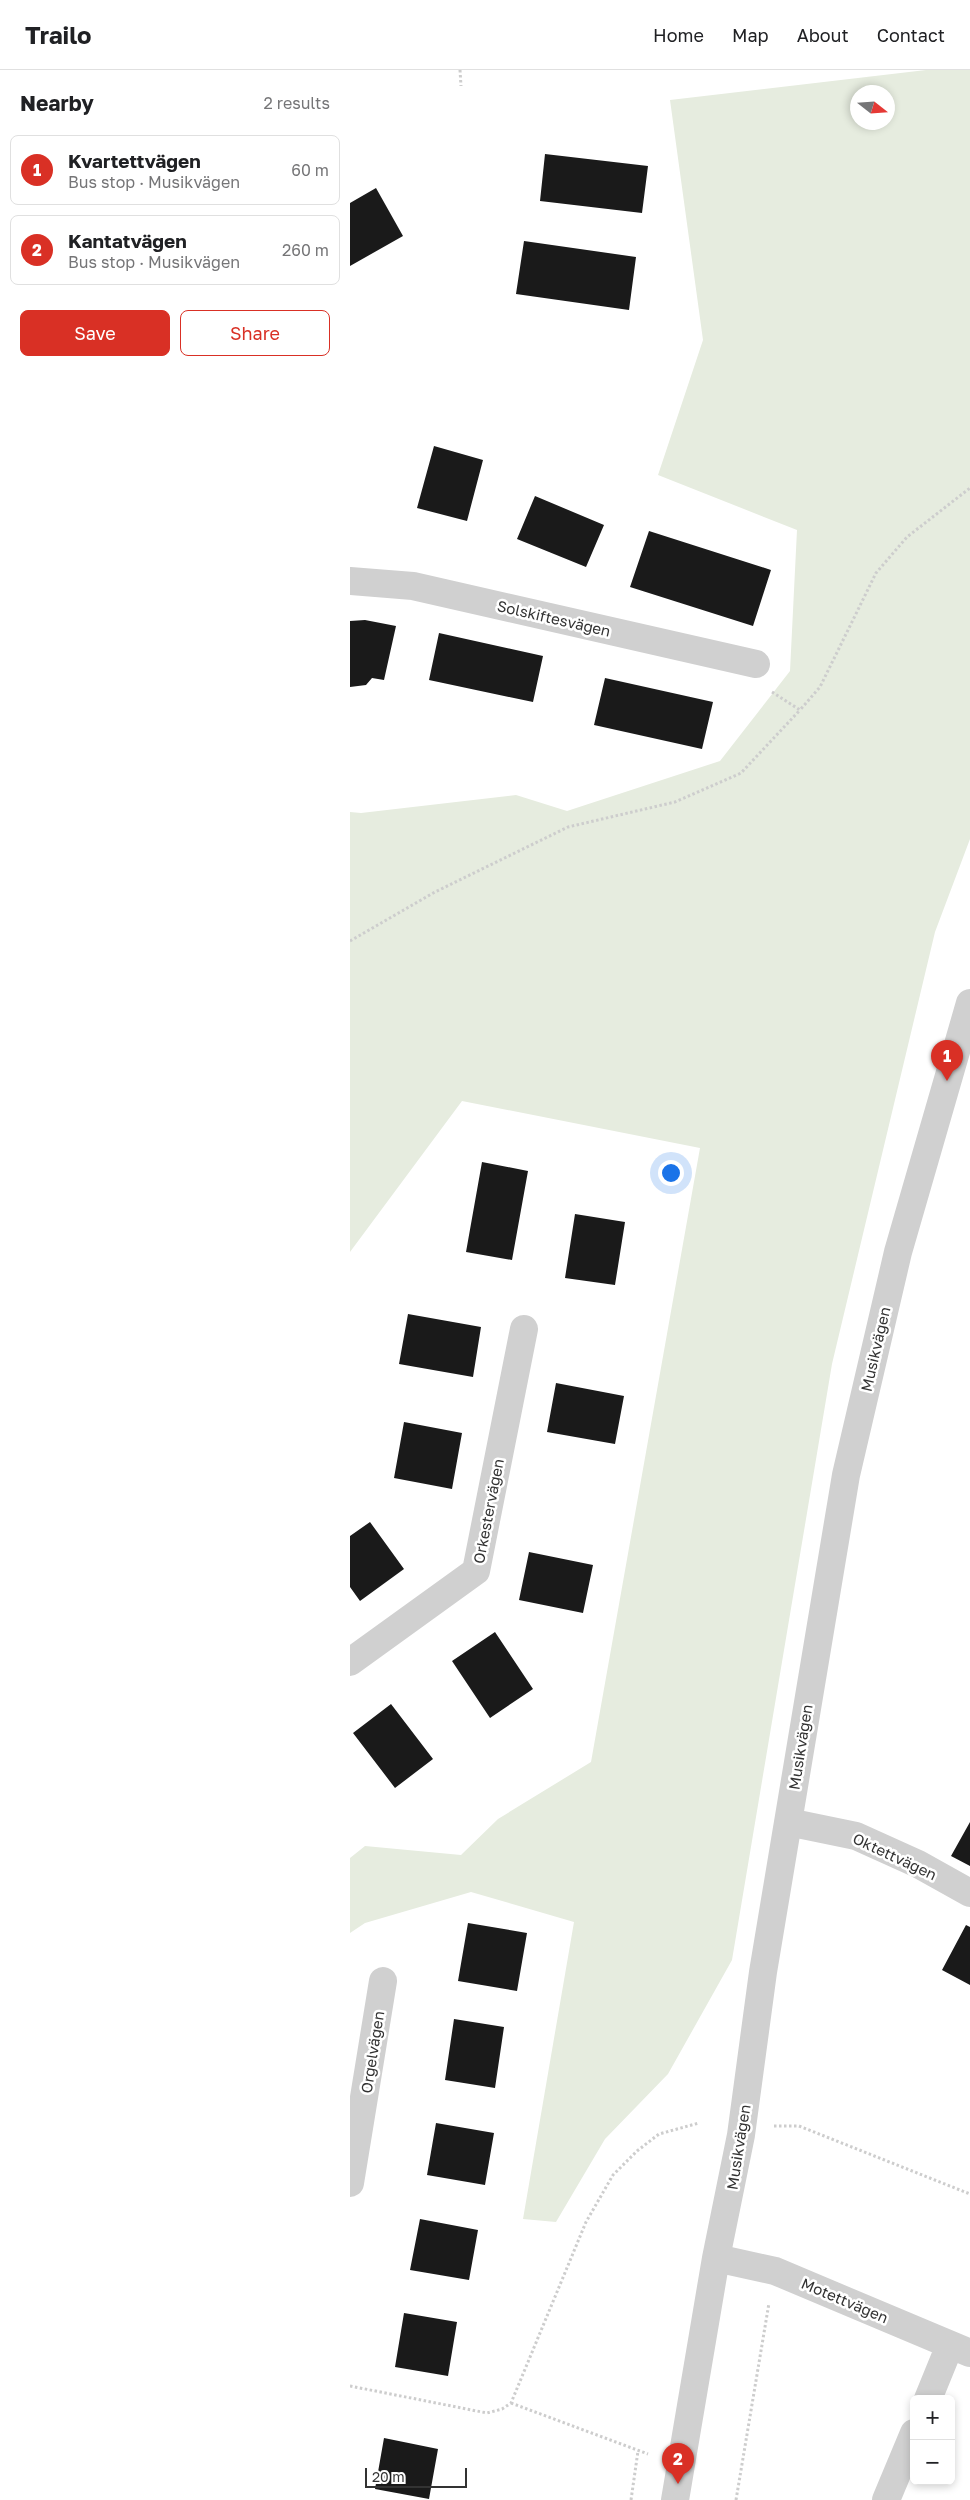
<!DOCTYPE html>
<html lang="en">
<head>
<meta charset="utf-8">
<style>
	body { margin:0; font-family:"Golos Text",sans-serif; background:#f2f2f2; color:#202124 }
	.controls { position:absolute; right:15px; bottom:15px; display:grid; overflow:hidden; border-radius:8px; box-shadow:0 2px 8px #0003 }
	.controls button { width:45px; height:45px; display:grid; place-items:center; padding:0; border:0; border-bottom:1px solid #e0e0e0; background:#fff; color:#202124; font:25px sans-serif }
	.compass { position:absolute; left:500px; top:15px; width:45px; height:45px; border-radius:50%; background:#fff; box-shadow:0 2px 8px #0003; rotate:107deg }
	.scale { position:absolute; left:15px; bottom:12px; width:102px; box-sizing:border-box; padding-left:5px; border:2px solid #333; border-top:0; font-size:14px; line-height:18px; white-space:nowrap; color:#333; -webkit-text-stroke:4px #fff; paint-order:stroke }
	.you { position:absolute; left:320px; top:1102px; width:18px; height:18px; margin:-12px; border:4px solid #fff; border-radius:50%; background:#1a73e8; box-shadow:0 0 0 8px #1a73e833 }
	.badge { display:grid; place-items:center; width:32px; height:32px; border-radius:50%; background:#d93025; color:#fff; font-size:16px; font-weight:700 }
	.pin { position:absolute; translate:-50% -41px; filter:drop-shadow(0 1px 2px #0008) }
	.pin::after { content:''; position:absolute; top:26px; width:18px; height:15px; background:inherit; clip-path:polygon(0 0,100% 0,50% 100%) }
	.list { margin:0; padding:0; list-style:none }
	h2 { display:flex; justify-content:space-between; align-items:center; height:65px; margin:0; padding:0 20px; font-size:21px }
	h2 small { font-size:16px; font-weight:400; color:#757577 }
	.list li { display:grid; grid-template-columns:32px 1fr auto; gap:15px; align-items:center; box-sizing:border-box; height:70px; margin:0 10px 10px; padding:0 10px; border:1px solid #e0e0e0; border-radius:8px }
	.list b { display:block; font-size:19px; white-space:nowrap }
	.list p { margin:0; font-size:16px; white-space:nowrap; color:#757577 }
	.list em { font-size:16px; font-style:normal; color:#757577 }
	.actions { display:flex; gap:10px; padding:15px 20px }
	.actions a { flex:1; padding:11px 0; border:1px solid #d93025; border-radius:8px; text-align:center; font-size:18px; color:#d93025 }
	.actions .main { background:#d93025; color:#fff }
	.map { position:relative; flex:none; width:620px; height:2430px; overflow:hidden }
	header { display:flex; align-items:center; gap:30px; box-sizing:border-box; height:70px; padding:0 25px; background:#fff; border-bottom:1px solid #e0e0e0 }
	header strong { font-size:24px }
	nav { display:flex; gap:28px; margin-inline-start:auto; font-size:18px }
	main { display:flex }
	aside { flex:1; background:#fff }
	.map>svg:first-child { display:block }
	.green { fill:#e6ecdf; fill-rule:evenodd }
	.building { fill:#1a1a1a }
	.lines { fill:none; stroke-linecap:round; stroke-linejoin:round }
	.path { stroke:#cdcdcd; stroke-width:3; stroke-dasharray:2.5 2.5; stroke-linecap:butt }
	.minor { stroke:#d0d0d0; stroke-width:28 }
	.labels { text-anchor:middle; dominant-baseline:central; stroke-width:5; stroke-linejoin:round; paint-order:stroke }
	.street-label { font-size:15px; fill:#333; stroke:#fff }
</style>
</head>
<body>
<header>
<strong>Trailo</strong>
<nav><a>Home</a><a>Map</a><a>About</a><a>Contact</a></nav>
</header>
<main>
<aside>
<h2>Nearby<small>2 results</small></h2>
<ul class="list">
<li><span class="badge">1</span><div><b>Kvartettvägen</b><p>Bus stop · Musikvägen</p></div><em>60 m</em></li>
<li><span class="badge">2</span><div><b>Kantatvägen</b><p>Bus stop · Musikvägen</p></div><em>260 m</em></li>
</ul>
<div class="actions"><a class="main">Save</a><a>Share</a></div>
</aside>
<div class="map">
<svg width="620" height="2430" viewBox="0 0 620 2430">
	<rect width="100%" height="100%" fill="#fff"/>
	<path class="green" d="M576,0H620V769L585,862L482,1294L382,1890L318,2004L255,2069L206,2152L173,2149L224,1852L121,1822L15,1853L0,1863V1788L15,1776L111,1785L148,1749L241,1692L350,1078L112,1031L0,1182V742L11,743L166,725L217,741L370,691L440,601L447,460L308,405L353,270L320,30ZM508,22H538V52H508Z"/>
	<path class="building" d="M195,84L298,96L292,143L190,131Z
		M26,118L53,166L0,196V133Z
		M174,171L286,187L279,240L166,224Z
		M84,376L133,390L117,451L67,438Z
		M185,426L254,455L236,497L167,469Z
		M299,461L421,500L403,556L280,517Z
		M15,550L46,556L34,610L22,608L16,615L0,617V551Z
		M89,563L193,586L183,632L79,610Z
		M255,608L363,632L352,679L244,655Z
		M132,1092L178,1101L162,1190L116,1182Z
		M225,1144L275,1152L265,1215L215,1208Z
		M58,1244L131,1257L123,1307L49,1294Z
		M206,1313L274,1326L265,1374L197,1362Z
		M54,1352L112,1363L102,1419L44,1408Z
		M20,1452L54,1499L10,1531L0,1517V1466Z
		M179,1482L243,1495L233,1543L169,1530Z
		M145,1562L183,1619L140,1648L102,1591Z
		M41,1634L83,1689L45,1718L3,1663Z
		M620,1752V1796L601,1786Z
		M118,1853L177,1863L167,1921L108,1911Z
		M616,1855L620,1857V1915L592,1900Z
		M104,1949L154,1957L145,2018L95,2010Z
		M86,2053L144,2063L135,2115L77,2105Z
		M70,2149L128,2160L119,2210L60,2200Z
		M54,2243L107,2252L98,2306L45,2297Z
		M34,2368L88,2379L79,2429L25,2419Z"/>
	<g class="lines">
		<path class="path" d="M110,0L111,16
			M422,622L450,640L470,617L526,503L557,467L620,418
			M0,871L85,822L218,757L325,732L391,703L450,640
			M424,2056H449L620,2124
			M0,2316L137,2343L152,2339L161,2333L236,2152L263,2105L287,2081L309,2064L349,2053
			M161,2333L298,2384
			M281,2430L288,2381
			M386,2430L419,2233"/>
		<path class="minor" d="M0,511L63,516L406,594
			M0,1592L126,1501L174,1259
			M438,1752L506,1766L568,1794L620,1823
			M0,2113L33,1911
			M366,2188L425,2201L620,2283
			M578,2329L600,2275
			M325,2430L366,2188L391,2065L413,1902L496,1405L548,1182L620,933
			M536,2430L564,2363"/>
	</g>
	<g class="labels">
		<g class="street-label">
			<text transform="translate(204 548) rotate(13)">Solskiftesvägen</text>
			<text transform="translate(525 1279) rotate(-77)">Musikvägen</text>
			<text transform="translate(138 1441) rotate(-79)">Orkestervägen</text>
			<text transform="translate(450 1677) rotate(-81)">Musikvägen</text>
			<text transform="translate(545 1786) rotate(25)">Oktettvägen</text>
			<text transform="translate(22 1982) rotate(-81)">Orgelvägen</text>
			<text transform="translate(388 2077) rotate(-81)">Musikvägen</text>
			<text transform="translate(495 2230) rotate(23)">Motettvägen</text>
		</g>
	</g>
</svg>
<div class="controls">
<button>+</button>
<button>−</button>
</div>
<svg class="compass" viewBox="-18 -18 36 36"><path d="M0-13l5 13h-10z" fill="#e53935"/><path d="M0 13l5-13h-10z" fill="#757577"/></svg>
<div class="scale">20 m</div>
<div class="you"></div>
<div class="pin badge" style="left:597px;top:1011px">1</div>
<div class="pin badge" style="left:328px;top:2414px">2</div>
</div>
</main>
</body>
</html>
